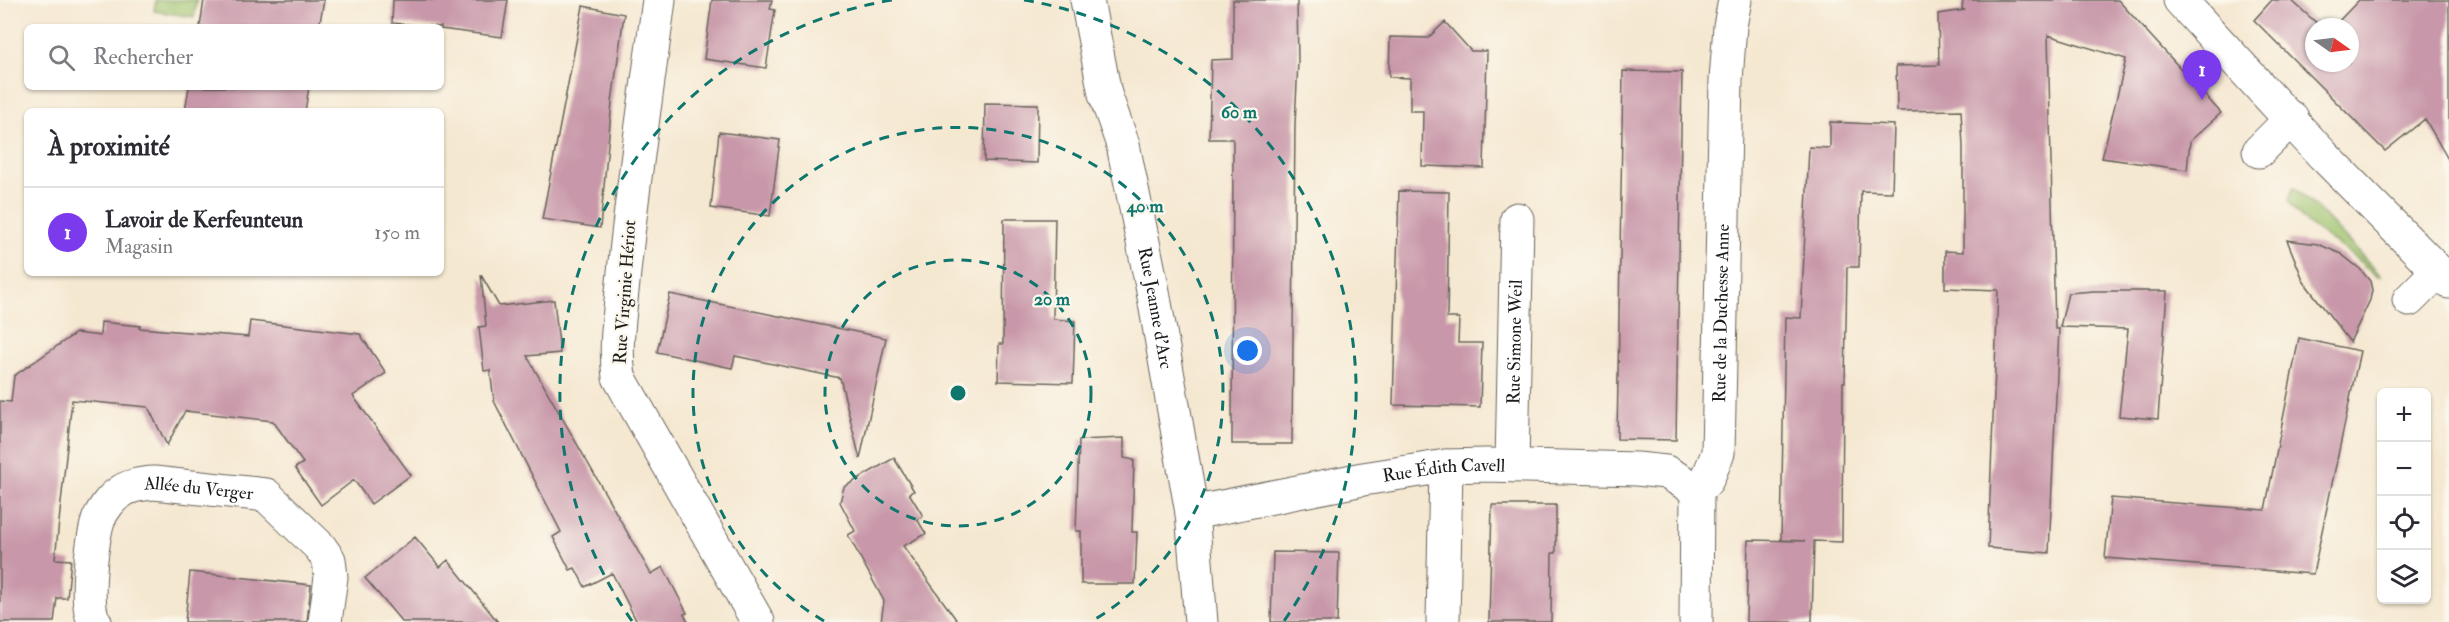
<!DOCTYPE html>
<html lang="fr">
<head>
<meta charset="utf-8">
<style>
	body { margin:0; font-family:"IM FELL Double Pica",serif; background:#f2f2f3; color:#2b2b33 }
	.controls { position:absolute; right:18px; bottom:18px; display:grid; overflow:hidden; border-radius:9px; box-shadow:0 2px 4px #0004 }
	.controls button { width:54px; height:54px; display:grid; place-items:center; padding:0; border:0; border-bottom:2px solid #e1e1e2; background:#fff; color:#2b2b33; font:30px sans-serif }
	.compass { position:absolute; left:2305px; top:18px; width:54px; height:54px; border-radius:50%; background:#fff; box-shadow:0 2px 4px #0004; rotate:104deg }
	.you { position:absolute; left:1248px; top:351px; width:21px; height:21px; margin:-15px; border:4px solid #fff; border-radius:50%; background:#1a73e8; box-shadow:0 0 0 9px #1a73e833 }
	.badge { display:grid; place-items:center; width:39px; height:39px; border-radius:50%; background:#7c3aed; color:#fff; font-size:20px; font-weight:700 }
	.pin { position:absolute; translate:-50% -50px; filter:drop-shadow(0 2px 3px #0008) }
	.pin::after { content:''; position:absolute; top:32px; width:21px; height:18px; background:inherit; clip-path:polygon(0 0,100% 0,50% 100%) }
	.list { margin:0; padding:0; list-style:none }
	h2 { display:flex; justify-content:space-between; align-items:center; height:78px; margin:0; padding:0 24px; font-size:26px }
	h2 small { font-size:20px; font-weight:400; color:#7c7c81 }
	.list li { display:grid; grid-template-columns:39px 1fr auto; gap:18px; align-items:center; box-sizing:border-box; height:90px; padding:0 24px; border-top:2px solid #e1e1e2 }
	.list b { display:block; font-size:22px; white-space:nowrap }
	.list p { margin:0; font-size:20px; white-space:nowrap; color:#7c7c81 }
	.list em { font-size:20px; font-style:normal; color:#7c7c81 }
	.icon { flex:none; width:33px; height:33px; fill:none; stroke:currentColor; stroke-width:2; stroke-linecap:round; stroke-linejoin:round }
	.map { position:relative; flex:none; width:2449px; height:622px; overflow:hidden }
	.search { position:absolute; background:#fff; box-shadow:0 2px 4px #0004; left:24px; top:24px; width:420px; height:66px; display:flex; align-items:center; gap:15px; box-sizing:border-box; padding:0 21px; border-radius:9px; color:#7c7c81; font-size:22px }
	.panel { position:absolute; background:#fff; box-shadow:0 2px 4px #0004; left:24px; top:108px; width:420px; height:168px; border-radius:9px }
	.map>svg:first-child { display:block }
	.green { fill:#9ec26d; stroke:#5d6f44; stroke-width:1.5 }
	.building { fill:#c897a9 }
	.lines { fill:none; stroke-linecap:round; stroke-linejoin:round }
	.minor-casing { stroke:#68635b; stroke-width:35 }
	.major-casing { stroke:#68635b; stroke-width:35 }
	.minor { stroke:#fff; stroke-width:33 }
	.major { stroke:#fff; stroke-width:33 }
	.ring { fill:none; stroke:#0f766e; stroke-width:3; stroke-dasharray:10 8 }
	.labels { text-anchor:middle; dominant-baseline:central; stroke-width:4.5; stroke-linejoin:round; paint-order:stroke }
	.street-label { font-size:18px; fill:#1c1c1c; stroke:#fbf7ec }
	.centre { fill:#0f766e; stroke:#fbf7ec; stroke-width:3 }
	.ring-label { font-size:18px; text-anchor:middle; font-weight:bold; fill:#0f766e; stroke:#fbf7ec; stroke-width:4.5; stroke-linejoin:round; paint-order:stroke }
</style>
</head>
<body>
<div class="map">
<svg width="2449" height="622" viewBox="0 0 2449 622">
	<rect width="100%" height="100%" fill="#fbf7ec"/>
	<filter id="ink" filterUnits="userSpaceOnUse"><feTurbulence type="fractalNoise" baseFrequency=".0167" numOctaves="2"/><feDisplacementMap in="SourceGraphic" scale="12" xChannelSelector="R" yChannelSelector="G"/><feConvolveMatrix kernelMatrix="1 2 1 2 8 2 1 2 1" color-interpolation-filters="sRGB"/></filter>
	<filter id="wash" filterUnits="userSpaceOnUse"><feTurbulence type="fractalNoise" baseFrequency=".008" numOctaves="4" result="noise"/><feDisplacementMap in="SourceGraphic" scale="24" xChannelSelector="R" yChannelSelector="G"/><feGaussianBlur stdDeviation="1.35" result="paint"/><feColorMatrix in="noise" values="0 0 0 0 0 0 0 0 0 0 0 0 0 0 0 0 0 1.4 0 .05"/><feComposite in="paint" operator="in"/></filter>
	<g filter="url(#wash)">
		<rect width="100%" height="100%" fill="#f5e8d1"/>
		<path class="green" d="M156,0H197L194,17L154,11Z
			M2293,187L2318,209L2381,276H2377C2364,265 2352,255 2339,246C2319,232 2301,223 2289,201Z"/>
		<g id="blocks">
			<path class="building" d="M204,0H324L319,27H200Z
				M393,0H508L502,37L441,29V27L392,23Z
				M712,0H772L770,9L775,10L766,68L704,59Z
				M1233,0H1297L1298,62L1295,124L1292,444H1232L1233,139H1209L1211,60L1233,59Z
				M1963,0H2118L2221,113L2190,141L2187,170L2102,158L2126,59L2048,35L2055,329H2059L2049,553L1988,548L1998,290L1945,288V251L1963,252V146L1961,110L1897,111L1896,66L1939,65L1938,14L1965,10L1962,9Z
				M2272,0H2291L2321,27H2314V63H2350V27H2333L2359,0H2449V161L2425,119L2385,151L2254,20Z
				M583,6L624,14L612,102L600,228L542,219Z
				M1445,22L1471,51H1487L1484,168L1422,166L1423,111H1410V78L1389,77L1390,37L1428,38Z
				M1623,71L1682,72L1676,440L1617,439Z
				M189,87H309L305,111H185Z
				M985,103L1038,104L1037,163L984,161Z
				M1830,122L1894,125L1892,192L1861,191L1859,267H1847L1845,382H1843L1842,542L1814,541L1812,622H1746L1748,540L1805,541L1781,540L1785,317L1801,318L1809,147L1830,148Z
				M719,132L780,140L770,216L711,208Z
				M1399,191L1449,192L1447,318H1459L1458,343H1482L1480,407L1393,405Z
				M1004,219H1055L1053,319L1075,321L1073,383L998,381L999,344H1003Z
				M2287,240L2318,244L2341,254L2360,269L2370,281L2372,290L2370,300L2350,342L2304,282Z
				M481,275L499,306L554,300L560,353L527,356L651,574L663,567L687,613L684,614L688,622H637L612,573L585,587L575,568L570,570L553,537L561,532L494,401L490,370L484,371L479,327L486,326Z
				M2094,291H2167L2158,419L2119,416L2128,329L2060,327L2068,293Z
				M670,294L886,338L860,459L840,378L735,356L732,368L657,352Z
				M250,321L360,334L386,373L353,396L411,475L371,504L354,480L321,505L295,468L303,463L273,421L185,411L167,445L148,407L72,400L55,559L71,560L67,598H57L54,622H0V401L11,402L14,376L76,333L100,336L101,322L140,326L139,328L248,337Z
				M2299,338L2360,351L2313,574L2105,558L2111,498L2265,510Z
				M1124,438V458L1134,460L1132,532H1137L1135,584H1081V531H1076L1079,440Z
				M894,458L914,491L909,493L923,516L917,519L926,534L903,546L958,622H881L884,601L848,535L855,531L840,502L844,487Z
				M1492,505H1556V553H1552L1551,622H1489Z
				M415,537L440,567L448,560L498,622H402L365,578Z
				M1273,552L1339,553L1337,622H1271Z
				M190,572L311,585L307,622H185Z"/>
		</g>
	</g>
	<g filter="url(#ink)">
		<use href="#blocks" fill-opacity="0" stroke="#68635b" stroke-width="1.5"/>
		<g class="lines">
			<g class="minor-casing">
				<g id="minor">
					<path d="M659,0C647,91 633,181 624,272C621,307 614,342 619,377L758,622"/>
					<path id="s1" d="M1087,0L1105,94L1123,145L1152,286L1192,513L1201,622"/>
					<path d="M2259,151L2292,118"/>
					<path d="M2409,300L2438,271"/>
					<path id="s2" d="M1512,465L1517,219"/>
					<path id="s3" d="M1192,513L1363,479L1446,466L1486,465L1637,469L1666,472L1697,490"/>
					<path id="s4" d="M95,622C83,610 92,535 99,518C103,510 111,498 119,493C129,485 142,484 154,483L266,495L320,547L329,560L331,577L325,622"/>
					<path d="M1443,622L1446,466"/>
					<path id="s5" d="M1696,622L1697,490L1707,480L1718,453L1726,80L1730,26L1735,0"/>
				</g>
			</g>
			<g class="major-casing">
				<path id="major" d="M2180,0L2323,155L2449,282"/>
			</g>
			<use href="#minor" class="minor"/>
			<use href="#major" class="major"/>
		</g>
	</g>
	<g class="ring">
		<circle cx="958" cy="393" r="133"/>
		<path d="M824 621A265 265 0 1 1 1092 621"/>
		<path d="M632 621A398 398 0 0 1 892 0M1024 0A398 398 0 0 1 1284 621"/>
	</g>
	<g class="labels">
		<g class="street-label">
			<text transform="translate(625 292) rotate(-86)">Rue Virginie Hériot</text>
			<text stroke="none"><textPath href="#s1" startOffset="316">Rue Jeanne d'Arc</textPath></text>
			<text stroke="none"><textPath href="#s5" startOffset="315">Rue de la Duchesse Anne</textPath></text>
			<text stroke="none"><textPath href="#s2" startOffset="123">Rue Simone Weil</textPath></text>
			<text stroke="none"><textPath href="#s3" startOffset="256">Rue Édith Cavell</textPath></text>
			<text stroke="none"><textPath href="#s4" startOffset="220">Allée du Verger</textPath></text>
		</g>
	</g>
	<circle cx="958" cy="393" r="9" class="centre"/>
	<g class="ring-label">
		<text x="1239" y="118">60 m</text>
		<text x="1145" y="212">40 m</text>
		<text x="1052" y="305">20 m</text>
	</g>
</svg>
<div class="controls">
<button>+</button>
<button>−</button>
<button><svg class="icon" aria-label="locate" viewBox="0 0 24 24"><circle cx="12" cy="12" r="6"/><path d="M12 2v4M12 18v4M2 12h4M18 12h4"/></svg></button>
<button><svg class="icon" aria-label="layers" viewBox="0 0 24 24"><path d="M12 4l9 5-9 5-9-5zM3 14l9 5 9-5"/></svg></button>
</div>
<svg class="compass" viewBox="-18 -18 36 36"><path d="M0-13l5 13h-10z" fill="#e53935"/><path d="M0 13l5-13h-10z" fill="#7c7c81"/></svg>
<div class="you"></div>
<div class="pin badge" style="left:2202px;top:100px">1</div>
<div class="search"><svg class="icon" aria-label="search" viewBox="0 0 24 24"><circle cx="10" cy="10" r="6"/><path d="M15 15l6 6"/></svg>Rechercher</div>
<section class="panel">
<h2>À proximité<small></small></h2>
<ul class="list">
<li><span class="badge">1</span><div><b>Lavoir de Kerfeunteun</b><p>Magasin</p></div><em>150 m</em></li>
</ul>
</section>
</div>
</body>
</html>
